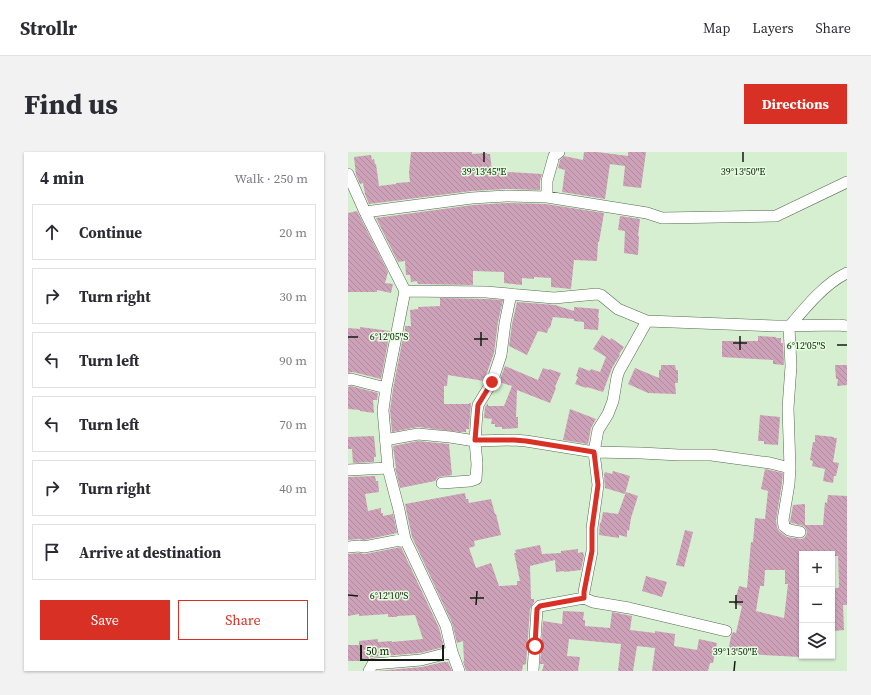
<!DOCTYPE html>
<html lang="en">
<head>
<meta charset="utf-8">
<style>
	body { margin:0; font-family:"Source Serif 4",serif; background:#f2f2f3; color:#2b2b33 }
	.controls { position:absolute; right:12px; bottom:12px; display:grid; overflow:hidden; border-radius:0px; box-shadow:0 1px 3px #0004 }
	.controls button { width:36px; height:36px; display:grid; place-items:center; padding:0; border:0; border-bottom:1px solid #e1e1e2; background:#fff; color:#2b2b33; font:20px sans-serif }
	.scale { position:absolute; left:12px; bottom:10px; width:84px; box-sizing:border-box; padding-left:4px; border:2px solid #131c11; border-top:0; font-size:11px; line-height:14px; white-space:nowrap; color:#131c11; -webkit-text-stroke:3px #e3fddd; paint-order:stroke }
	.stop { position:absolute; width:12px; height:12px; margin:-9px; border:3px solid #d93025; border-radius:50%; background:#fff }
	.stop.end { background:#d93025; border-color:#fff; box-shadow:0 1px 4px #0008 }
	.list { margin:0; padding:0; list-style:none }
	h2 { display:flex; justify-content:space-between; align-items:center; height:52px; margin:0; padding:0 16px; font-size:17px }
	h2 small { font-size:13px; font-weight:400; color:#7c7c81 }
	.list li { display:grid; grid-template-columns:26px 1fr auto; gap:12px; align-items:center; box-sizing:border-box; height:56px; margin:0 8px 8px; padding:0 8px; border:1px solid #e1e1e2; border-radius:0px }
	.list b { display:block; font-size:15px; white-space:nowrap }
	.list em { font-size:13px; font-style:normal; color:#7c7c81 }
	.actions { display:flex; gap:8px; padding:12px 16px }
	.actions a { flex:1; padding:9px 0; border:1px solid #d93025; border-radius:0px; text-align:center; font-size:14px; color:#d93025 }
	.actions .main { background:#d93025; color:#fff }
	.icon { flex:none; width:22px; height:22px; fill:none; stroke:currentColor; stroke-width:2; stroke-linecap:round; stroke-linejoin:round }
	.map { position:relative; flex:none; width:499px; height:519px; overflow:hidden; border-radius:0px }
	header { display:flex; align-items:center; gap:24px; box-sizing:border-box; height:56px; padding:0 20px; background:#fff; border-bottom:1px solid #e1e1e2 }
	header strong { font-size:19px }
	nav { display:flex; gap:22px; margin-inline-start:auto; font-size:14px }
	.intro { display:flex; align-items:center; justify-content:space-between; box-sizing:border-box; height:96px; padding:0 24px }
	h1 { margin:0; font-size:28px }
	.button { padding:10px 18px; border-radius:0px; background:#d93025; color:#fff; font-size:14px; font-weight:700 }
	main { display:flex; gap:24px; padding:0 24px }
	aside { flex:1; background:#fff; border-radius:0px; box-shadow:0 1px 3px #0004 }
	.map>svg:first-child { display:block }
	.building { fill:url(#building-back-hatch); fill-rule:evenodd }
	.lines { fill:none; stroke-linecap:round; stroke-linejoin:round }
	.minor-casing { stroke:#556b50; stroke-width:12 }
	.minor { stroke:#fff; stroke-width:11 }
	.route { stroke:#d93025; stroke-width:5 }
	.ticks { fill:none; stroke:#131c11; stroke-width:1.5 }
	.ticks-label { font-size:10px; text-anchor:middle; fill:#131c11; stroke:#e3fddd; stroke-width:3; stroke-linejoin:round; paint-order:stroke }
</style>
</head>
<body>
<header>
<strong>Strollr</strong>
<nav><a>Map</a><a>Layers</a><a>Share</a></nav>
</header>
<div class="intro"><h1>Find us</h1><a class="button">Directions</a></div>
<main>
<aside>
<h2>4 min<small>Walk · 250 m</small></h2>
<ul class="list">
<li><svg class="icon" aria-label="ahead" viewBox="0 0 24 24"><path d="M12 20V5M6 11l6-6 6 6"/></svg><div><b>Continue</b></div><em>20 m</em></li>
<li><svg class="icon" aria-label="right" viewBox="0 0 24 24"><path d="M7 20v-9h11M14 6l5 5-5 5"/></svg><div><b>Turn right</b></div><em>30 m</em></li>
<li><svg class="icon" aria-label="left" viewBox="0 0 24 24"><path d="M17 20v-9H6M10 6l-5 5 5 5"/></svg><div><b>Turn left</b></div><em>90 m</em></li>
<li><svg class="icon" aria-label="left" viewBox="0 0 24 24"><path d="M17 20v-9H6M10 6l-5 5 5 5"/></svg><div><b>Turn left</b></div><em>70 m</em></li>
<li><svg class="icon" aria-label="right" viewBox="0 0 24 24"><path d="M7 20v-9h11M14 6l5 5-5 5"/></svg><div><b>Turn right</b></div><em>40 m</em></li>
<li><svg class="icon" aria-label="arrive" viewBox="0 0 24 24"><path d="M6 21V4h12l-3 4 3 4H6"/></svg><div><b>Arrive at destination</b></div></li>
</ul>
<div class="actions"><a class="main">Save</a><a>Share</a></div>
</aside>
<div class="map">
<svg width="499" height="519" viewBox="0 0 499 519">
	<defs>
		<pattern id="building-back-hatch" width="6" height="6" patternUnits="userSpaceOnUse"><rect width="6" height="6" fill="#cda1b8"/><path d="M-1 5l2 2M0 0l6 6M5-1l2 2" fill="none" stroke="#af8a9d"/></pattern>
	</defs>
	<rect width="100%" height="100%" fill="#d6efd0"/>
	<path class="building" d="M63,0H124V2L139,1V2H142L144,19L155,17V21H156L161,20L194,22L192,29V38L158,37L124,39L21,52L17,42L15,31L12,32L8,23L6,5L23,3L24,8L26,7L27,12H28L31,34L48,32V31L62,30L61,21Z
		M236,0H249L280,4V0H298L293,36L275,34L277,14L262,12L257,47L214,40L217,18L210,16L212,8L216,4L235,8Z
		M158,51L198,52L256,61L251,90H250L249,109L226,108L223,137L203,135V126L186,125V127L174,126V133L156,131V120L125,119V133L70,132L69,129L63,130L62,123H58L57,109L50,110L28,66L125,53Z
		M9,59L40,120L37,131L45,132L43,141L29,138V140H0V61Z
		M272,64L292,67L290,84H291L290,103L276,101L277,79L270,78Z
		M92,146L138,147L155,148L150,170L146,201L136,229L100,223L99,234H96V252H121V251H123L121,277H118V280H112L70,275L44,280L42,258L45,237L56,180L57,181V174H63L62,158L70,157V155L92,154Z
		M169,150L207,153L226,159V155L251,157L250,166H251L250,178L236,177V170L226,169V167L205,165L202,176L201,175L199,181L190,179L179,203L161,194L164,172Z
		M12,175L42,179L33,227L5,220L0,221V176L12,177Z
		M254,183L262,188L263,186L276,195L271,202L272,203L264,216L255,240L239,235L238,236L227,232L230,225L228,224L231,215L242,219L243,217L252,220L258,205L245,197Z
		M410,184L428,185V186H433V191H435L436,213L425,212V208L374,205V189H410Z
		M313,213H327L328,218H330V231H327L328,242L300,241L280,232L287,216L311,226V218H313Z
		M487,213H499V233L489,234L490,227H488Z
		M157,214L190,228L195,216L201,218V217L213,221L207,235L208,236L202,251L169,238L168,265H170V276L154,277V275H147V272H143L144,267L136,266L137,255L140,251V254H156L164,234L151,230Z
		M3,234L30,241L29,248H25L26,261L12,259V258L0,257V235Z
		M222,257L248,267L243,276L240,292L215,288Z
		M412,263L432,265L430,293L416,292V289H410Z
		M467,283L486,285V286H489L485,310L491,311L488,324H486L485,331L475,329L477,317L464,314L465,309L462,308L465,290H467Z
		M26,284L28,305H26V310L5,311L4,297H0V285Z
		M70,289L101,292L104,323L90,325L87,329L52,336L47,316H48L45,294Z
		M417,317L435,321L434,331L428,369L429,375L431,379L439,385L454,387L457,385L459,381L458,377L456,374L444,371L442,370L445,353L457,352V373H475L477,350L479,351L480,343L499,344V453H495L496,478L486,479V474H484V436H490L491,435L490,404H484V402H482V401L454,402V481L453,490H454L453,504H452V505L415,503L392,500L391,502L380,500L383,484L385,480L388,481L394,454L386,452L391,434L399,436L403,390H405L407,366L417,367L420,339L413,337ZM417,418H437V432H440L436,466L408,459L412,434H416Z
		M265,319L282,324L277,342L257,336L256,323L257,320L264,322Z
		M27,324L28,329H30L31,340L17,342L20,359L33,356V361H35V364L45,362L49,381L16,388L11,387L0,388V325Z
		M278,340L290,344L283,366L281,379L279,378V385L271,383V386L251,383L252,370L253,371L255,360L270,362Z
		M117,341L118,347H120L121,351L143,347L147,362H148L153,383L126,389L127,394L121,396L128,416L143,411L151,434L169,433V429H172L166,401H168L167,398L192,393L194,402L213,401V399L230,397V401L235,400L236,404L233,418L216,420V419L208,420L207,408L182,414L183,447H186V450L182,457L178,512L175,513L174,519H118L115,509H116L115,489L109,491L104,471L64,385L57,352Z
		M337,378L345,380L336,415L328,413Z
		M53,395L91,476L96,495L72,501L24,505L21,506L19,509H0V493H11V489L30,487V490L44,489V490L75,487L67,463L49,464V465H40V462L11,464V462L0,464V402L11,401L17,402Z
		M298,424L319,430L314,445L294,439Z
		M215,459L236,460L235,468H237V474L262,476L264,460L284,464L282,478L307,481V479L327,482L326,494L349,498L351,487L369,491L365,511H362L360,519H304L307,496L289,494L285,519H270L273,492L221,487L219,504L232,505L230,519H194L196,512H192L195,469L214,472Z
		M95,510H100L104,519H29L74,515Z"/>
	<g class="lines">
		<g class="minor-casing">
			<path id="minor" d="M0,22L17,60L57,139L38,236L35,258L40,316L51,358L57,387L83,442L98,474L104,500L73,508L25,512L21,519
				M199,45V29L206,4L211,0
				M17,60L124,46L158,44L199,45L299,61L314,66L428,64L499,30
				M57,139L138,140L206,146L249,142L253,143L270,157L299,169L428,174L491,173L499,174
				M299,169L271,219L269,225L265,249L260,262L250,278L246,300L250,333L244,376V399L236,440V446L245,450L281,456L378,479
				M0,228L3,227L38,236
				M37,288L70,282L102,285L127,289L129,260L130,253L144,230L153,203L157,171L163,142
				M0,318L40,316
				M94,331L122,329L128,327L129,312L127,289L166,288L178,289L246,300L293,301L331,303H363L422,311L442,316
				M452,380L441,378L436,374L435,368L441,332L442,316L440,256L443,214L441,175C456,157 477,131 499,121
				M0,395L11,394L16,395L57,387
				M104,500L111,519
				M185,519L189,457L192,454L236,446"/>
		</g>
		<use href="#minor" class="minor"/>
	</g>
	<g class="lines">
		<path class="route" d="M144,230L130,253L127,288H166L178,289L246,300L250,333L244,376V399L236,440V446L192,454L189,457L187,494"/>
	</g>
	<path class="ticks" d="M136,10V0M395,10V0M0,185H10M126,187H140M385,191H399M489,193H499M133,194V180M392,198V184M0,443L10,444M122,446H136M381,450H395M128,453L129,439M388,457V443M386,519L387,509"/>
	<g class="ticks-label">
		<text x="136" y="23">39°13'45"E</text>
		<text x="395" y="23">39°13'50"E</text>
		<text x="41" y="188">6°12'05"S</text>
		<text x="458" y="197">6°12'05"S</text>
		<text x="41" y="447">6°12'10"S</text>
		<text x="387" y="503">39°13'50"E</text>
	</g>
</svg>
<div class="controls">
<button>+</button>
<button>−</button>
<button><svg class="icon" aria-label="layers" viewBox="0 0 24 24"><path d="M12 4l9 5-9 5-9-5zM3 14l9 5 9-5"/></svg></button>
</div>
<div class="scale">50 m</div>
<div class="stop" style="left:187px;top:494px"></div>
<div class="stop end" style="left:144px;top:230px"></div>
</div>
</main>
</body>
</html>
